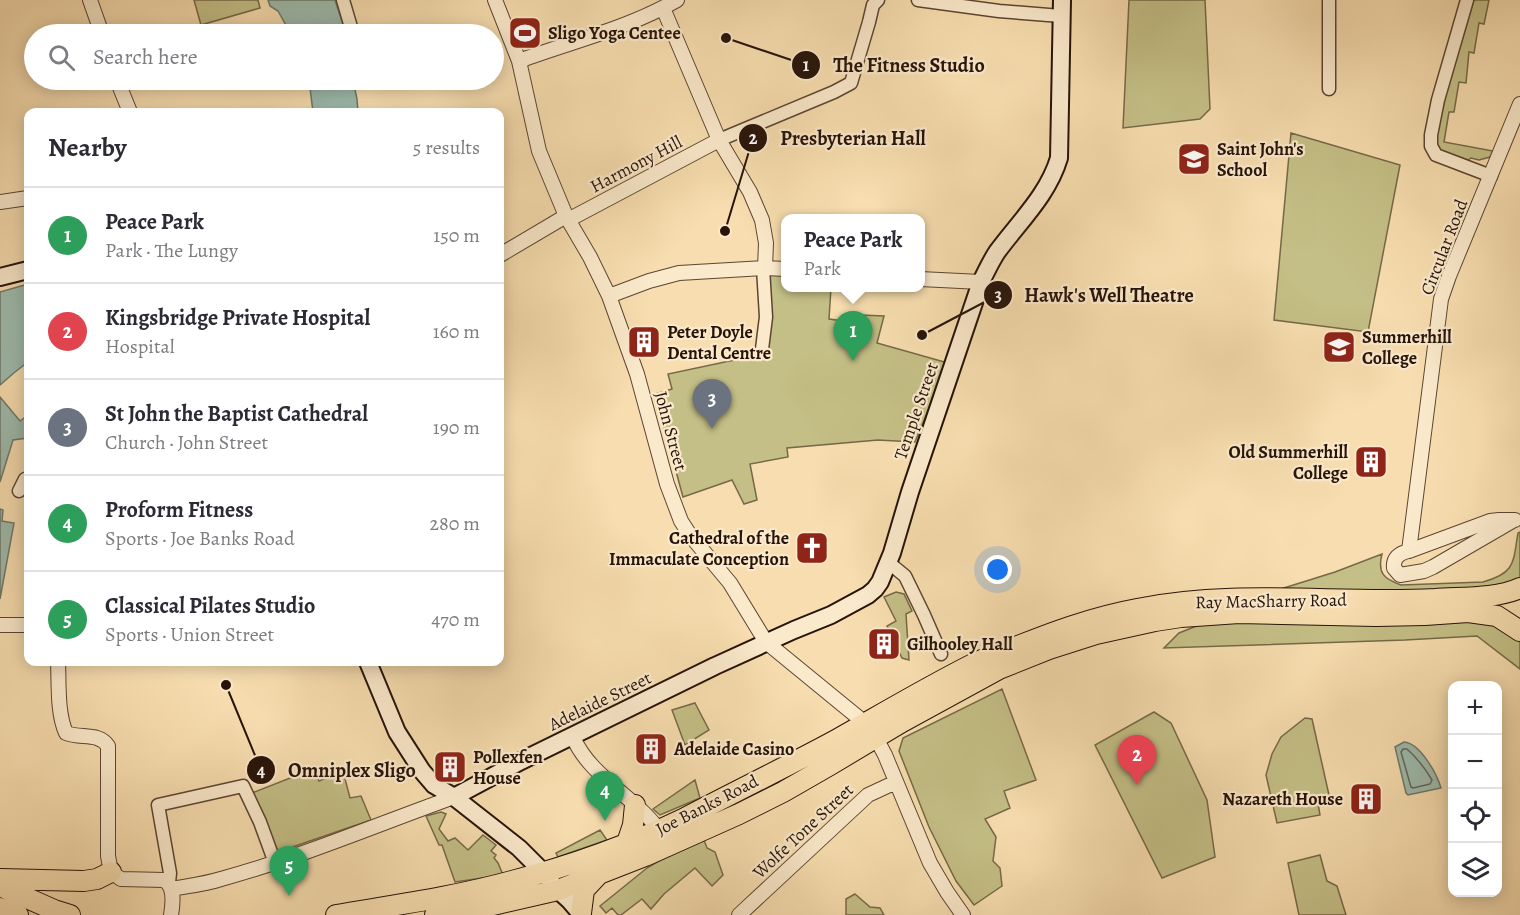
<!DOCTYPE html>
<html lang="en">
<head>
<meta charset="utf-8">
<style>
	body { margin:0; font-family:Alegreya,serif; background:#f2f2f3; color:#2b2b33 }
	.controls { position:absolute; right:18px; bottom:18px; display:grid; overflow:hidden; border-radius:12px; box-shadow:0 3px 15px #0003 }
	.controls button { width:54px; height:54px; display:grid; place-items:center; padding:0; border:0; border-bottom:2px solid #e1e1e2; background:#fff; color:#2b2b33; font:30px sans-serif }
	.you { position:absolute; left:998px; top:570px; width:21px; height:21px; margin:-15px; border:4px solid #fff; border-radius:50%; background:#1a73e8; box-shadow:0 0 0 9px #1a73e833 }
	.badge { display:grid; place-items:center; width:39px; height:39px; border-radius:50%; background:#8f2418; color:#fff; font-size:20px; font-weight:700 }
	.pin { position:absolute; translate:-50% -50px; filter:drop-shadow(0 2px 3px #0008) }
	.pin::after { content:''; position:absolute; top:32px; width:21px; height:18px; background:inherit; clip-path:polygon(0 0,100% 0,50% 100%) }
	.popup { position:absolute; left:781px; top:214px; width:144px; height:78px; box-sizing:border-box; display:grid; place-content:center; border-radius:12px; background:#fff; filter:drop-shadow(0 2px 4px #0005); font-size:20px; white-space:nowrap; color:#7c7c81 }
	.popup b { font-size:22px; color:#2b2b33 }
	.popup::after { content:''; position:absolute; left:50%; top:100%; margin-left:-12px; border:12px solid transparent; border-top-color:#fff }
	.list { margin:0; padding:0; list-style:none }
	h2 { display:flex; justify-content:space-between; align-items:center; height:78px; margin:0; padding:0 24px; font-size:26px }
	h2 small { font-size:20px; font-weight:400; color:#7c7c81 }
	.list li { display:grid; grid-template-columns:39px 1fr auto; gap:18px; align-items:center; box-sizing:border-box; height:96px; padding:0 24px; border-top:2px solid #e1e1e2 }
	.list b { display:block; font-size:22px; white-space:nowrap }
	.list p { margin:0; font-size:20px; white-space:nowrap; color:#7c7c81 }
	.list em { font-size:20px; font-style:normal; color:#7c7c81 }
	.icon { flex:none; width:33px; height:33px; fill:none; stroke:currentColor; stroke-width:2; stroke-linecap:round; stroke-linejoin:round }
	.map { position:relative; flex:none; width:1520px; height:915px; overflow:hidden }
	.search { position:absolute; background:#fff; box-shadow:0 3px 15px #0003; left:24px; top:24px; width:480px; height:66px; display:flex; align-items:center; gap:15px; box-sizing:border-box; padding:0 21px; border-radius:33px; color:#7c7c81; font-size:22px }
	.panel { position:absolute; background:#fff; box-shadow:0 3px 15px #0003; left:24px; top:108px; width:480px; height:558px; border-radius:12px }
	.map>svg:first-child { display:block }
	.green { fill:#c4bf86; stroke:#766948; stroke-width:1.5 }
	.water { fill:#9dbbad; stroke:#6e786b; stroke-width:1.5 }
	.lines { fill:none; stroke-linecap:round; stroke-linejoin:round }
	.shore { stroke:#62675b; stroke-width:1.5 }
	.minor-casing { stroke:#5b4632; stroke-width:15 }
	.tertiary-casing { stroke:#5b4632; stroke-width:16 }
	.secondary-casing { stroke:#271309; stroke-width:20 }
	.trunk-casing { stroke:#271309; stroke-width:22 }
	.minor { stroke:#fae9cb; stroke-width:12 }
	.tertiary { stroke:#fae9cb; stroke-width:14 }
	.secondary { stroke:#fae9cb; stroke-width:16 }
	.trunk { stroke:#f7ddaf; stroke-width:20 }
	.labels { text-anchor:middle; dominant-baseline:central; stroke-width:4.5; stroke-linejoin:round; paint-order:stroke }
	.poi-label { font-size:18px; font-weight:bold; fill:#271309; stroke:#fae9cb; text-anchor:start }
	.street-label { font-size:18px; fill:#271309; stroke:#fae9cb }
	.leader { fill:none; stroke:#271309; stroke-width:2 }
	.callout-dot { fill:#271309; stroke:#fae9cb; stroke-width:2 }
	.mark-label { font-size:18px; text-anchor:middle; font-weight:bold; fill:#fff }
	.callout-label { font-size:20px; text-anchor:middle; font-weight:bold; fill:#271309; stroke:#fae9cb; stroke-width:4.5; stroke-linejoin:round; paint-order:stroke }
</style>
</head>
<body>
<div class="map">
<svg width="1520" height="915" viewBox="0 0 1520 915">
	<rect width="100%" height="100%" fill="#f7ddaf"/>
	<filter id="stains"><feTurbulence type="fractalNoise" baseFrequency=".00333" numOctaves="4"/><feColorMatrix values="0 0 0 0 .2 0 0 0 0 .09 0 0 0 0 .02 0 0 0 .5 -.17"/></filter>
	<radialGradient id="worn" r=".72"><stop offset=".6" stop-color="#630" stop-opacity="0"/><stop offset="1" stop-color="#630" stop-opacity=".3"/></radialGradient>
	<path class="green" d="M194,0H258L260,8L201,25Z
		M1129,0H1205L1210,109L1200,119L1123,128Z
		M1474,0H1489L1484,24L1479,23L1474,53L1469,52L1466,83L1459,82L1454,112H1449L1444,142L1493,151L1490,157L1479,160L1471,158L1468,160L1440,150L1437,146L1436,141L1437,131L1446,94Z
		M1291,133L1400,165L1368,332L1274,320Z
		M785,274L786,288H831L829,319L859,323L860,315L884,316L877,343L948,363L915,442L878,440L787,448L788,457L750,464L757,500L744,504L732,480L683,497L655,394L672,389L668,374L739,359L766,358L770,333L767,275Z
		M1520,532V578L1509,585L1444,592H1271L1335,572L1382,554C1377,573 1384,579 1401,585L1483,582C1516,573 1513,562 1518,533Z
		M896,592L904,594L912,611L906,614L909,660L902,658L887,626L896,621L884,597Z
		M1438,619L1488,622L1506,630L1520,642V669L1477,636L1405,640L1164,648L1179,633L1209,621Z
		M1002,689L1036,780L1004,791L1010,808L985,819L996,837L993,861L1000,868L1002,886L974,905L956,881L929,827L899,751L903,738Z
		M695,703L709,730L685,745L672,710Z
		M1154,712L1171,723L1207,800L1215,857L1162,878L1095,745Z
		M1305,718L1312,719L1329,795L1317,798L1320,815L1277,823L1266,775L1272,754L1281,737Z
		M313,769L319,781L343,771L350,798L361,796L371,820L275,853L252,793Z
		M695,780L700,798L660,815L653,809Z
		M441,812L446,814L439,829L448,841L455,838L468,850L483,835L496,845L491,851L496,855L494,858L498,863L503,875L455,882L442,845H439L426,816Z
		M600,830L607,840L558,857L556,853Z
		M704,840L707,848L715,852L723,875L712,886L695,868L664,894L651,909L642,899L621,915H618L612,908L606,913L600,906L647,868L659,861Z
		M1320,855L1327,881L1337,886L1346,915H1299L1288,863Z
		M855,894L870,907L880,908L884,915H846V899Z"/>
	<path class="water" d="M268,0H335L346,34H291L278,11L270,6Z
		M309,80H353L357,99L358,112H313Z
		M28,284V362L15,372L0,385V292Z
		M0,397L20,421L28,415V438L13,440L0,482Z
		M0,509L3,510L2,521L14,523L0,599Z
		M1404,742C1420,743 1437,774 1441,788L1408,795L1406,793L1395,747Z"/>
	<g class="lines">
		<path class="shore" d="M1403,749H1407C1417,758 1425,768 1432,780L1430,784L1413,788L1411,787L1401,752Z"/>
		<g class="minor-casing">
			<path id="minor" d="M343,0L353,34
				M918,0L999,11L1061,16
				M1467,0L1438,100L1431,135V146L1436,155L1491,176
				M1329,89V0
				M719,140L834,92L851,83L869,22L873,5L878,0
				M762,349L766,317L763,268
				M19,491L25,479L28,478
				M888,562L905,576L924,615L941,654
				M169,882L170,873L158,805L243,786L260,822L275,863"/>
		</g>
		<g class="tertiary-casing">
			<path id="tertiary" d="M90,0L102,34
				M495,0L519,61L539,151L566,216L590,257L609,296L637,374L667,484L681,521L690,535L730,583L766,642L865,723L876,738L885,755L930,863L947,892L963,915
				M663,8L719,140L750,192L762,220L766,243L765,268
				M519,61C572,41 627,29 677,0
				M117,80L130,112
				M0,202L28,198
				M568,220L719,140
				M500,255L566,216
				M920,279L981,282
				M609,296L649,281L679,273L765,268L786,269
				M1514,520L1433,567L1424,571L1400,575L1394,568C1393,558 1399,553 1409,551L1441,299L1449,276L1520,104
				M1409,551L1490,521L1499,520H1515
				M0,625H28
				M58,662C59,683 57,713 66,733C80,739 99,732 108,746V856L111,872L121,879L164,880C175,886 173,903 171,915
				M573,737C591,779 639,798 663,836
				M172,889C188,886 205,884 221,879C301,857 376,825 454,797
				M739,915L868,795L896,782"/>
		</g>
		<g class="secondary-casing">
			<path id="secondary" d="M0,277L28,270
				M368,662L397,732L422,771L434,785L454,797L519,848L543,872L558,890L569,900L582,915
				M454,797L521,761L715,666L794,630L831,615L868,595L875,589L880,582L892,553L910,492L981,282C986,272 991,261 997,252C1019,222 1048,195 1059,158L1062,0"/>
		</g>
		<g class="trunk-casing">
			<path id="trunk" d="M627,843L633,825L635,805
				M0,879L84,881L97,879L111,872
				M0,886L54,910L70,915
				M0,908L18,915
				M581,913L584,890L599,874
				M336,915C395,905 454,897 512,881C570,866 629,845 683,819C734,792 786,767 836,740C882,714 927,687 975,663C985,658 997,654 1008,650C1050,633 1093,617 1137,609C1236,589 1336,604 1435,599C1461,597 1496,599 1520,588
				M435,915L493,905L558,890L645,856L739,814L783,792L830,765L902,722L999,669L1049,649L1096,634L1155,621L1181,617L1239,613L1376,616L1425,615L1468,612L1497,616L1520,631"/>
		</g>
		<use href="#minor" class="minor"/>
		<use href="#tertiary" class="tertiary"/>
		<use href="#secondary" class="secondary"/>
		<use href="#trunk" class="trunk"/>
	</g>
	<defs>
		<g id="stadium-square" transform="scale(1.725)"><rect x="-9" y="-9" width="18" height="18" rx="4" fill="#8f2418" stroke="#fae9cb"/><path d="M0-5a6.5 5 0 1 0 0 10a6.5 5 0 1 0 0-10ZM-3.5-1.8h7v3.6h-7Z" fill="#fff"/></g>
		<g id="school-square" transform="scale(1.725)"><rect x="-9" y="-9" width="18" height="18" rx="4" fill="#8f2418" stroke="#fae9cb"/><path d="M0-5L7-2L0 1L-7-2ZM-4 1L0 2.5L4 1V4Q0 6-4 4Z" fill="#fff"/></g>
		<g id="building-square" transform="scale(1.725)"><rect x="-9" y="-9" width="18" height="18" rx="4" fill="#8f2418" stroke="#fae9cb"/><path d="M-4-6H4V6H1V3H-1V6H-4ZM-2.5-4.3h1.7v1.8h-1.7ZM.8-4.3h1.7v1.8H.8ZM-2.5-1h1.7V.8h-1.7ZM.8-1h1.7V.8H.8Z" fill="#fff"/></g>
		<g id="church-square" transform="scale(1.725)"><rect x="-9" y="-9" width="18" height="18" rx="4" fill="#8f2418" stroke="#fae9cb"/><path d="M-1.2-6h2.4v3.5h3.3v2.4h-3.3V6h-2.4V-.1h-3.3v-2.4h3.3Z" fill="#fff"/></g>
	</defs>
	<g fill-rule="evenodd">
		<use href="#stadium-square" x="525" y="33"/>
		<use href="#school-square" x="1194" y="159"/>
		<use href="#building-square" x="644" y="342"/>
		<use href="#school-square" x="1339" y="347"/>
		<use href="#building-square" x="1371" y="462"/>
		<use href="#church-square" x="812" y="548"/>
		<use href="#building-square" x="884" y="644"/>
		<use href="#building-square" x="651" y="749"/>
		<use href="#building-square" x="450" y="767"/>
		<use href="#building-square" x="1366" y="799"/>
	</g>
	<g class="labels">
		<g class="poi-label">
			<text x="548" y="33">Sligo Yoga Centee</text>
			<text x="1217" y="149">Saint John's<tspan x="1217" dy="21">School</tspan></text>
			<text x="667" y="332">Peter Doyle<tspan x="667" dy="21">Dental Centre</tspan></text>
			<text x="1362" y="337">Summerhill<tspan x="1362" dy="21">College</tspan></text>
			<text x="1348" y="452" text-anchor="end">Old Summerhill<tspan x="1348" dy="21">College</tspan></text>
			<text x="789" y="538" text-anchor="end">Cathedral of the<tspan x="789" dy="21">Immaculate Conception</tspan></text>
			<text x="907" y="644">Gilhooley Hall</text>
			<text x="674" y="749">Adelaide Casino</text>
			<text x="473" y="757">Pollexfen<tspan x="473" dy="21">House</tspan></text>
			<text x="1343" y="799" text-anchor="end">Nazareth House</text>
		</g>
		<g class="street-label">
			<text transform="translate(636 164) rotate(-28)">Harmony Hill</text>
			<text transform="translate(1444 247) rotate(-69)">Circular Road</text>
			<text transform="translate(916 411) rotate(-71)">Temple Street</text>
			<text transform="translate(671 431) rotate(75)">John Street</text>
			<text transform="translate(1271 601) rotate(-1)">Ray MacSharry Road</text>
			<text transform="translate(600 701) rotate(-26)">Adelaide Street</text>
			<text transform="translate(707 805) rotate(-27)">Joe Banks Road</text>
			<text transform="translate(803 831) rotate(-43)">Wolfe Tone Street</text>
		</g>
	</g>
	<path class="leader" d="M726 38L806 65M725 231L753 138M922 335L998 295M226 685L261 770"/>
	<g class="callout-dot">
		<circle cx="726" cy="38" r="6"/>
		<circle cx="725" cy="231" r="6"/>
		<circle cx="922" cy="335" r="6"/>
		<circle cx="226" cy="685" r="6"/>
		<circle cx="806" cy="65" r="15"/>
		<circle cx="753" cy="138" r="15"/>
		<circle cx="998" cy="295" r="15"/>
		<circle cx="261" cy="770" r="15"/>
	</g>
	<g class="mark-label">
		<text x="806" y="71">1</text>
		<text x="753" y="144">2</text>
		<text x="998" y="301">3</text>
		<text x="261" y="776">4</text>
	</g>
	<g class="callout-label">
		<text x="909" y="72">The Fitness Studio</text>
		<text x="853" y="145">Presbyterian Hall</text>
		<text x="1109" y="302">Hawk's Well Theatre</text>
		<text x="352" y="777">Omniplex Sligo</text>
	</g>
	<rect width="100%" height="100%" filter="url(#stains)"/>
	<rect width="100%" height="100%" fill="url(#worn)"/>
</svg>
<div class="controls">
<button>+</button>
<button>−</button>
<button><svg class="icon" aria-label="locate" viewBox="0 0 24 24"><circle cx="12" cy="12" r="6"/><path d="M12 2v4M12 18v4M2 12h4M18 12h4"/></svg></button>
<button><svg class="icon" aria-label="layers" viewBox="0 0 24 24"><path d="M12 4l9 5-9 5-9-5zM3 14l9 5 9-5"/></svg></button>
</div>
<div class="you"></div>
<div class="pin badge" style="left:853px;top:361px;background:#2e9e5b">1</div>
<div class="popup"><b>Peace Park</b>Park</div>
<div class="pin badge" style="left:1137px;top:785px;background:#e0444e">2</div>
<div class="pin badge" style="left:712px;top:429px;background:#6b7280">3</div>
<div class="pin badge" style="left:605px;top:821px;background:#2e9e5b">4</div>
<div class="pin badge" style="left:289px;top:896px;background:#2e9e5b">5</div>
<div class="search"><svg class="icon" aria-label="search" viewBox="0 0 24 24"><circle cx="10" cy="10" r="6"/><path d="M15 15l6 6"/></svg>Search here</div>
<section class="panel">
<h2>Nearby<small>5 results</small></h2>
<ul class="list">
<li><span class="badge" style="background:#2e9e5b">1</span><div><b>Peace Park</b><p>Park · The Lungy</p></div><em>150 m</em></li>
<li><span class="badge" style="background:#e0444e">2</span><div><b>Kingsbridge Private Hospital</b><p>Hospital</p></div><em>160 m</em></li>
<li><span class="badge" style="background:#6b7280">3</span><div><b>St John the Baptist Cathedral</b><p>Church · John Street</p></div><em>190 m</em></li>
<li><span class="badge" style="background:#2e9e5b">4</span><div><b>Proform Fitness</b><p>Sports · Joe Banks Road</p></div><em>280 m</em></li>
<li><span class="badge" style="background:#2e9e5b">5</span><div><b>Classical Pilates Studio</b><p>Sports · Union Street</p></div><em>470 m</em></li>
</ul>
</section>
</div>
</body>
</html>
